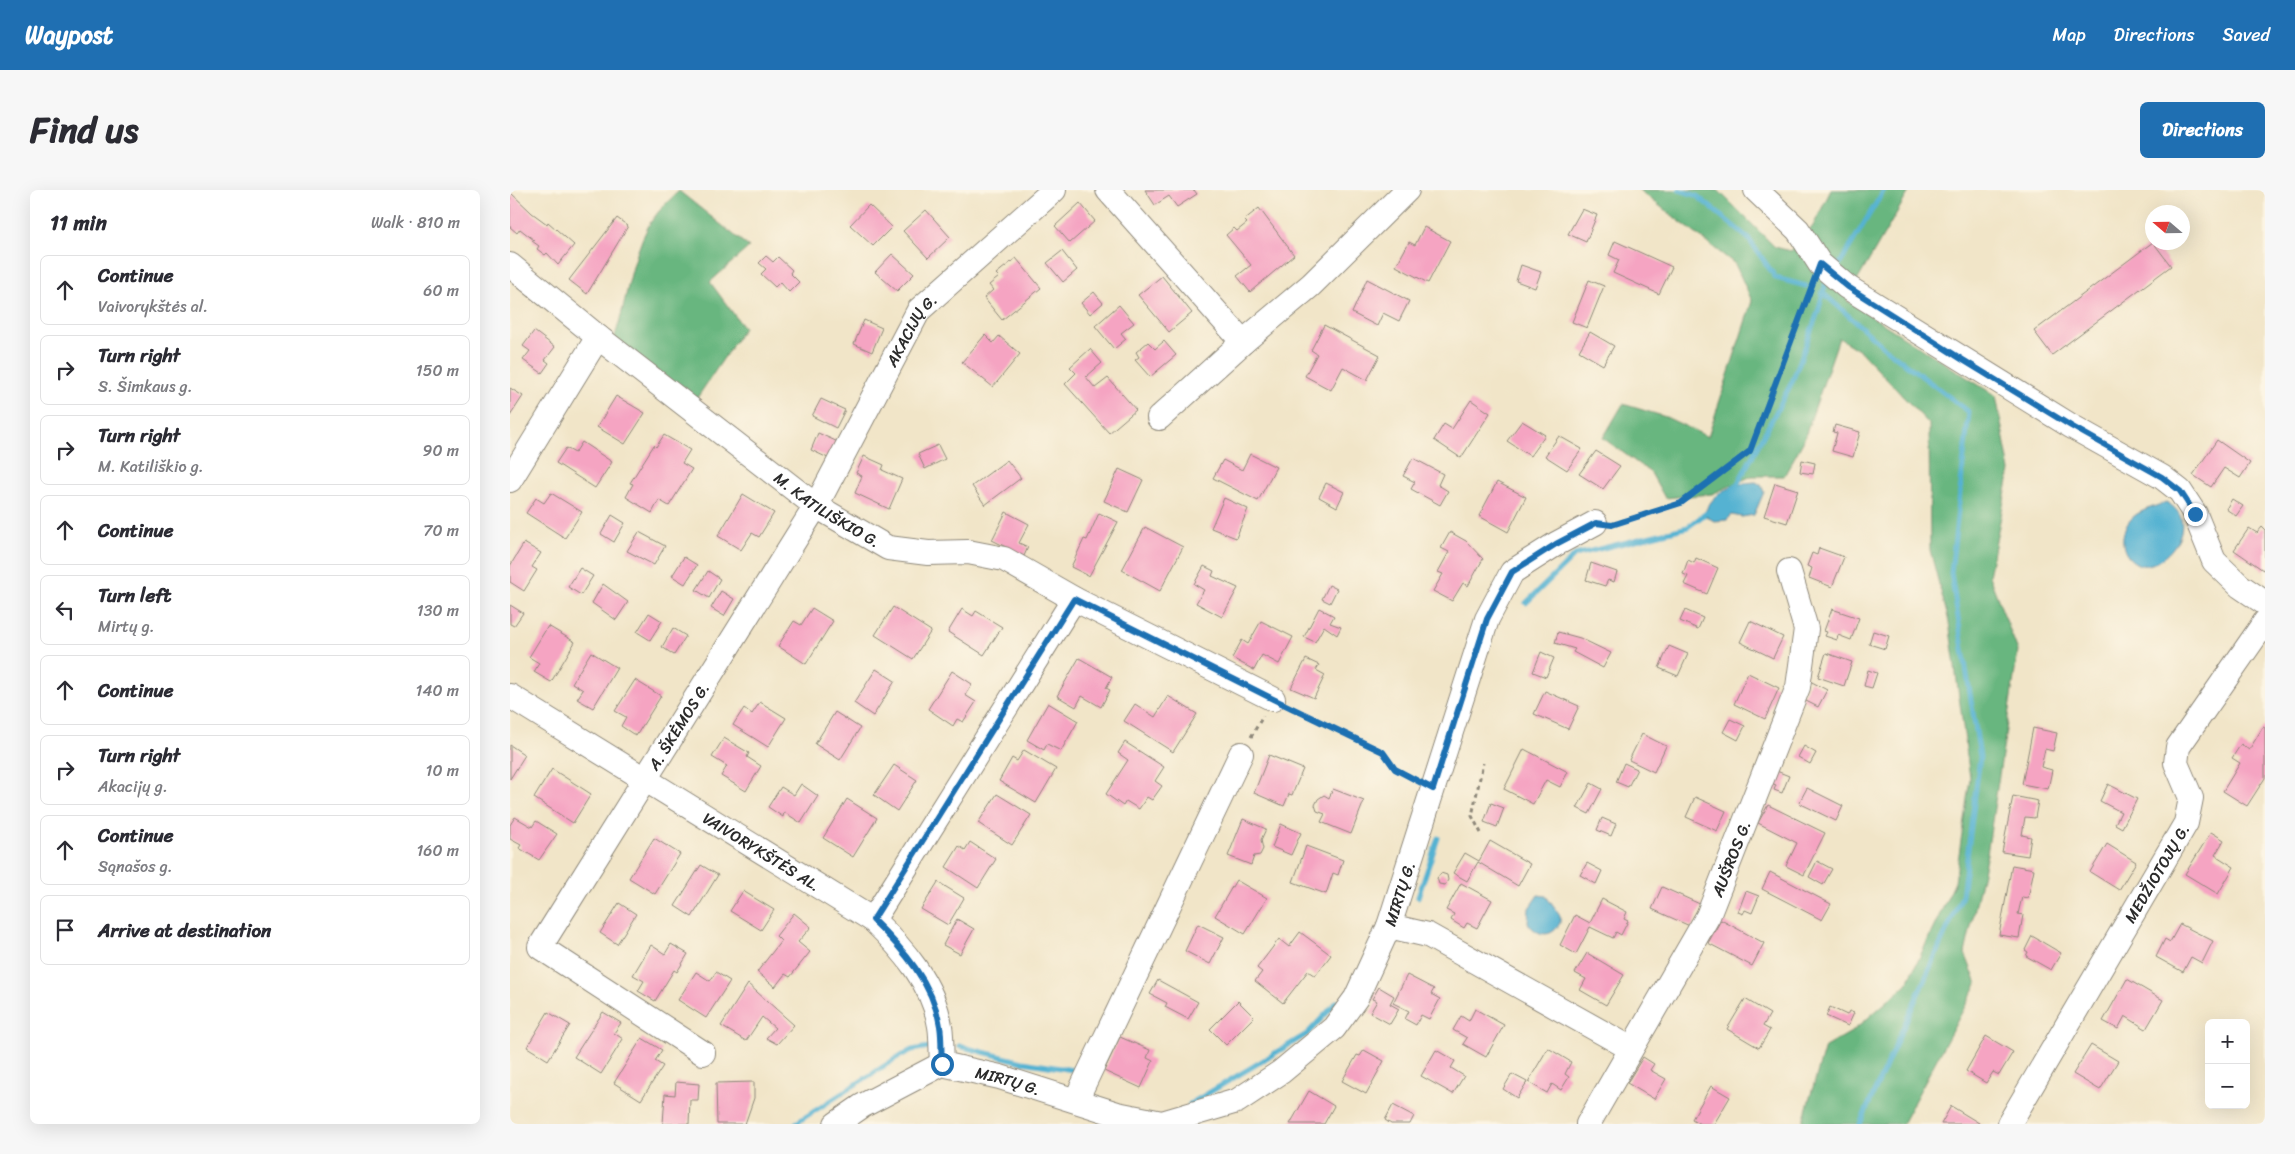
<!DOCTYPE html>
<html lang="en">
<head>
<meta charset="utf-8">
<style>
	body { margin:0; font-family:Sriracha,sans-serif; background:#f7f7f7; color:#2b2b33 }
	.controls { position:absolute; right:15px; bottom:15px; display:grid; overflow:hidden; border-radius:8px; box-shadow:0 5px 20px #0002 }
	.controls button { width:45px; height:45px; display:grid; place-items:center; padding:0; border:0; border-bottom:1px solid #e1e1e2; background:#fff; color:#2b2b33; font:25px sans-serif }
	.compass { position:absolute; left:1635px; top:15px; width:45px; height:45px; border-radius:50%; background:#fff; box-shadow:0 5px 20px #0002; rotate:290deg }
	.stop { position:absolute; width:15px; height:15px; margin:-11px; border:4px solid #1f6fb2; border-radius:50%; background:#fff }
	.stop.end { background:#1f6fb2; border-color:#fff; box-shadow:0 1px 5px #0008 }
	.list { margin:0; padding:0; list-style:none }
	h2 { display:flex; justify-content:space-between; align-items:center; height:65px; margin:0; padding:0 20px; font-size:21px }
	h2 small { font-size:16px; font-weight:400; color:#7c7c81 }
	.list li { display:grid; grid-template-columns:32px 1fr auto; gap:15px; align-items:center; box-sizing:border-box; height:70px; margin:0 10px 10px; padding:0 10px; border:1px solid #e1e1e2; border-radius:8px }
	.list b { display:block; font-size:19px; white-space:nowrap }
	.list p { margin:0; font-size:16px; white-space:nowrap; color:#7c7c81 }
	.list em { font-size:16px; font-style:normal; color:#7c7c81 }
	.icon { flex:none; width:28px; height:28px; fill:none; stroke:currentColor; stroke-width:2; stroke-linecap:round; stroke-linejoin:round }
	.map { position:relative; flex:none; width:1755px; height:934px; overflow:hidden; border-radius:8px }
	header { display:flex; align-items:center; gap:30px; box-sizing:border-box; height:70px; padding:0 25px; background:#1f6fb2; color:#fff }
	header strong { font-size:24px }
	nav { display:flex; gap:28px; margin-inline-start:auto; font-size:18px }
	.intro { display:flex; align-items:center; justify-content:space-between; box-sizing:border-box; height:120px; padding:0 30px }
	h1 { margin:0; font-size:35px }
	.button { padding:12px 22px; border-radius:8px; background:#1f6fb2; color:#fff; font-size:18px; font-weight:700 }
	main { display:flex; gap:30px; padding:0 30px }
	aside { flex:1; background:#fff; border-radius:8px; box-shadow:0 5px 20px #0002 }
	.map>svg:first-child { display:block }
	.forest { fill:#68b67f; stroke:#4a7055 }
	.water { fill:#54b2d2; stroke:#406e7e }
	.lines { fill:none; stroke-linecap:round; stroke-linejoin:round }
	.stream { stroke:#54b2d2; stroke-width:5 }
	.building { fill:#f5a4c2 }
	.minor-casing { stroke:#8e887a; stroke-width:26 }
	.path { stroke:#8e887a; stroke-width:3; stroke-dasharray:4 4; stroke-linecap:butt }
	.minor { stroke:#fff; stroke-width:24 }
	.route { stroke:#1f6fb2; stroke-width:6 }
	.labels { text-anchor:middle; dominant-baseline:central; stroke-width:4.5; stroke-linejoin:round; paint-order:stroke }
	.street-label { font-size:16px; fill:#2b2b2b; stroke:#fcf5e5 }
</style>
</head>
<body>
<header>
<strong>Waypost</strong>
<nav><a>Map</a><a>Directions</a><a>Saved</a></nav>
</header>
<div class="intro"><h1>Find us</h1><a class="button">Directions</a></div>
<main>
<aside>
<h2>11 min<small>Walk · 810 m</small></h2>
<ul class="list">
<li><svg class="icon" aria-label="ahead" viewBox="0 0 24 24"><path d="M12 20V5M6 11l6-6 6 6"/></svg><div><b>Continue</b><p>Vaivorykštės al.</p></div><em>60 m</em></li>
<li><svg class="icon" aria-label="right" viewBox="0 0 24 24"><path d="M7 20v-9h11M14 6l5 5-5 5"/></svg><div><b>Turn right</b><p>S. Šimkaus g.</p></div><em>150 m</em></li>
<li><svg class="icon" aria-label="right" viewBox="0 0 24 24"><path d="M7 20v-9h11M14 6l5 5-5 5"/></svg><div><b>Turn right</b><p>M. Katiliškio g.</p></div><em>90 m</em></li>
<li><svg class="icon" aria-label="ahead" viewBox="0 0 24 24"><path d="M12 20V5M6 11l6-6 6 6"/></svg><div><b>Continue</b></div><em>70 m</em></li>
<li><svg class="icon" aria-label="left" viewBox="0 0 24 24"><path d="M17 20v-9H6M10 6l-5 5 5 5"/></svg><div><b>Turn left</b><p>Mirtų g.</p></div><em>130 m</em></li>
<li><svg class="icon" aria-label="ahead" viewBox="0 0 24 24"><path d="M12 20V5M6 11l6-6 6 6"/></svg><div><b>Continue</b></div><em>140 m</em></li>
<li><svg class="icon" aria-label="right" viewBox="0 0 24 24"><path d="M7 20v-9h11M14 6l5 5-5 5"/></svg><div><b>Turn right</b><p>Akacijų g.</p></div><em>10 m</em></li>
<li><svg class="icon" aria-label="ahead" viewBox="0 0 24 24"><path d="M12 20V5M6 11l6-6 6 6"/></svg><div><b>Continue</b><p>Sąnašos g.</p></div><em>160 m</em></li>
<li><svg class="icon" aria-label="arrive" viewBox="0 0 24 24"><path d="M6 21V4h12l-3 4 3 4H6"/></svg><div><b>Arrive at destination</b></div></li>
</ul>
</aside>
<div class="map">
<svg width="1755" height="934" viewBox="0 0 1755 934">
	<rect width="100%" height="100%" fill="#fcf5e5"/>
	<filter id="ink" filterUnits="userSpaceOnUse"><feTurbulence type="fractalNoise" baseFrequency=".02" numOctaves="2"/><feDisplacementMap in="SourceGraphic" scale="10" xChannelSelector="R" yChannelSelector="G"/><feConvolveMatrix kernelMatrix="1 2 1 2 8 2 1 2 1" color-interpolation-filters="sRGB"/></filter>
	<filter id="wash" filterUnits="userSpaceOnUse"><feTurbulence type="fractalNoise" baseFrequency=".0096" numOctaves="4" result="noise"/><feDisplacementMap in="SourceGraphic" scale="20" xChannelSelector="R" yChannelSelector="G"/><feGaussianBlur stdDeviation="1.12" result="paint"/><feColorMatrix in="noise" values="0 0 0 0 0 0 0 0 0 0 0 0 0 0 0 0 0 1.4 0 .05"/><feComposite in="paint" operator="in"/></filter>
	<g filter="url(#wash)">
		<rect width="100%" height="100%" fill="#f1e5c8"/>
		<path class="forest" d="M1129,0H1208L1265,57L1281,61L1303,36L1321,0H1400L1336,110L1486,206L1500,281L1479,386L1508,461L1477,664L1455,763L1467,794L1392,934H1292L1315,857L1343,841L1397,794L1445,692L1460,588L1439,432L1420,360L1419,234L1350,161L1329,148L1293,252L1274,286H1242L1202,304L1155,308L1141,283L1093,248L1113,214L1156,227L1198,247L1242,111L1225,74Z
			M169,1L239,57L200,92L234,138L185,211L104,149C117,112 120,70 139,35C146,23 159,10 169,1Z"/>
		<path class="water" d="M1246,292L1251,295L1254,302L1244,325L1232,327L1222,325L1217,330L1204,331L1194,325C1201,303 1224,293 1246,292Z
			M1656,312C1696,333 1650,384 1628,374C1607,365 1609,336 1627,324C1635,319 1647,316 1656,312Z
			M1028,705L1036,706L1050,726V733C1042,748 1028,747 1018,733L1019,718Z"/>
		<g class="lines">
			<path class="stream" d="M1169,0L1187,6L1238,48L1266,88L1296,96
				M1329,75L1374,0
				M1312,102L1376,159L1459,222L1441,383L1470,567L1452,706L1350,934
				M1223,298L1228,293L1282,192L1308,122L1316,92
				M1016,413L1065,365L1178,337L1199,321
				M908,707L928,648
				M449,856L513,872L563,880
				M680,914L797,844L827,812
				M286,933L388,867L402,860L419,857"/>
		</g>
		<g id="blocks">
			<path class="building" d="M635,0H684L687,4L667,17L659,6L645,15Z
				M0,2L22,23L37,34L38,32L64,55L48,75L37,63L35,65L27,59L29,56L22,51L24,50L10,39L7,43L0,37Z
				M570,13L585,31L560,53L545,36Z
				M359,15L382,37L363,56L340,35Z
				M749,18L784,65L740,102L727,86L741,75L716,45L724,38L727,41L737,33L734,30Z
				M1072,19L1087,25L1076,52L1058,44Z
				M416,20L440,47L418,68L393,41Z
				M107,28L118,36L77,104L59,90Z
				M914,37L940,51L918,93L886,76L899,52L905,55Z
				M1105,51L1162,77L1149,104L1103,83L1109,70L1099,65Z
				M1643,52L1661,76L1542,165L1524,141Z
				M552,61L567,80L553,92L537,73Z
				M382,64L404,84L387,101L365,82Z
				M256,66L263,72L268,67L282,80L280,83L289,92L279,102L270,92L265,97L251,84L256,79L249,73Z
				M506,68L531,98L492,130L474,108L483,100L479,95L489,87L486,84Z
				M1011,75L1031,82L1025,98L1006,91Z
				M652,86L682,123L659,142L628,105Z
				M857,89L899,111L889,131L873,123L867,136L842,123Z
				M1079,90L1094,96L1077,138L1062,132Z
				M584,102L593,113L580,124L571,113Z
				M609,115L624,133L611,143L616,149L604,159L585,136Z
				M354,130L372,138L362,162L344,154Z
				M814,135L870,165L857,190L833,177L821,200L795,186L807,164L801,160Z
				M24,141L45,157L35,170L39,173L32,183L13,170L20,161L13,156Z
				M1080,142L1104,156L1093,175L1069,161Z
				M475,145L483,153L489,146L510,164L483,197L452,172Z
				M654,151L666,165L640,187L625,170L629,167L626,162L638,152L645,159Z
				M580,159L592,173L576,187L585,198L598,188L626,220L599,243L555,194L566,183L560,177Z
				M0,198L13,206L0,226Z
				M106,206L135,223L115,254L87,237Z
				M311,209L335,220L326,238L302,226Z
				M961,210L980,223L951,268L924,250L934,234L942,239Z
				M1012,231L1035,245L1020,266L997,251Z
				M1325,235L1350,242L1343,267L1322,261L1327,243L1323,242Z
				M308,243L328,252L320,269L301,260Z
				M154,245L180,260L172,273L182,279L159,316L149,310L142,323L116,307L123,294L120,293L144,255L146,257Z
				M1049,246L1072,259L1057,280L1035,266Z
				M1707,250L1740,273L1730,288L1714,278L1701,297L1683,285Z
				M72,252L102,272L85,298L46,273L56,258L65,263Z
				M428,255L435,269L415,279L408,264Z
				M1086,261L1110,276L1093,299L1069,284Z
				M740,264L766,277L748,311L703,288L713,270L732,280Z
				M354,266L374,275L372,280L392,289L379,319L345,303L352,286L346,283Z
				M903,268L933,284L928,295L938,301L930,315L901,299L905,292L893,286Z
				M497,270L511,288L475,315L462,296Z
				M1292,270L1305,273L1303,284L1290,282Z
				M609,279L633,290L618,322L594,311Z
				M987,292L1016,307L998,342L969,326Z
				M816,293L834,302L827,317L809,307Z
				M1265,293L1288,300L1277,333L1254,326Z
				M41,303L72,322L55,348L16,323L26,308L34,313Z
				M233,304L264,323L249,347L242,343L231,360L208,346Z
				M714,308L738,319L726,348L701,338Z
				M1722,309L1733,316L1726,326L1716,319Z
				M496,322L519,334L509,353L518,357L514,366L482,350Z
				M589,323L608,332L579,386L561,377L574,349L577,350Z
				M102,325L115,333L104,352L91,344Z
				M635,337L673,357L650,401L612,380Z
				M1752,337L1755,340V377L1753,380L1724,360L1739,338L1747,343Z
				M129,342L155,356L144,375L117,361Z
				M940,342L956,351L973,369L958,396L953,393L942,411L923,401L933,384L928,382L939,362L931,358Z
				M14,353L31,363L22,377L27,380L14,401L0,392V376Z
				M1309,358L1334,367L1322,397L1299,388L1302,378L1297,376L1302,363L1307,365Z
				M174,367L187,375L175,394L162,386Z
				M1186,368L1208,378L1197,404L1174,394L1178,386L1173,384L1178,370L1184,373Z
				M1081,373L1107,382L1104,392L1098,390L1095,396L1076,390Z
				M694,376L704,381L702,386L728,398L712,427L686,413L694,400L684,394Z
				M70,378L83,386L71,405L58,397Z
				M198,381L210,389L199,408L186,400Z
				M93,394L118,412L106,430L82,413Z
				M819,395L827,399L820,413L812,409Z
				M211,401L224,409L214,426L201,418Z
				M0,415L13,423L4,436L0,434Z
				M383,417L421,441L403,469L365,445Z
				M302,418L323,431L296,474L268,456L284,431L291,435Z
				M809,418L824,426L820,433L831,437L827,445L814,436L805,452L794,447Z
				M452,419L463,426L466,421L492,437L474,465L438,442Z
				M1322,419L1349,428L1341,450L1328,445L1327,450L1315,446L1317,442L1314,441Z
				M1175,420L1193,428L1188,439L1170,431Z
				M139,423L152,431L140,450L127,442Z
				M751,431L783,447L769,474L752,465L744,480L722,468L732,450L738,454Z
				M1240,431L1273,447L1263,468L1230,452Z
				M38,436L65,452L41,492L24,482L29,473L19,467Z
				M163,438L176,446L164,465L152,457Z
				M1363,441L1379,446L1375,459L1359,454Z
				M1048,442L1070,448L1101,463L1093,478L1063,462L1065,459L1045,453Z
				M1159,456L1178,464L1168,486L1149,478Z
				M81,462L107,478L83,518L67,509L73,500L62,493Z
				M1031,462L1044,468L1036,487L1023,482Z
				M1316,463L1342,472L1334,496L1308,487Z
				M569,468L602,487L596,498L600,500L591,517L572,506L566,517L547,506Z
				M796,469L809,475L806,480L815,485L804,508L781,498Z
				M366,479L385,491L363,526L344,513Z
				M1358,480L1367,483L1362,498L1354,496Z
				M442,481L462,494L455,505L466,512L453,532L447,529L443,536L418,519Z
				M1238,483L1269,498L1255,529L1224,514Z
				M125,490L151,506L126,546L111,536L116,527L105,521Z
				M1300,491L1317,500L1308,517L1292,509Z
				M1035,501L1069,516L1058,539L1024,524Z
				M658,506L687,524L663,562L614,531L625,514L645,527Z
				M250,512L276,528L258,557L223,535L234,518L242,524Z
				M538,513L568,531L551,561L537,554L534,560L517,550Z
				M325,522L350,538L330,570L305,554Z
				M1220,529L1235,536L1228,550L1213,542Z
				M1753,537L1755,538V588L1737,616L1713,601L1730,573L1722,568L1731,554L1739,560Z
				M1523,538L1547,543L1543,561L1535,559L1531,577L1542,580L1538,599L1512,594Z
				M1132,544L1156,556L1144,582L1119,570Z
				M214,548L239,563L237,567L251,576L236,601L211,586L217,576L202,567Z
				M615,552L654,577L645,591L652,596L642,610L637,607L629,619L616,611L613,616L596,604L618,570L608,563Z
				M0,555L15,565L0,589Z
				M1294,556L1306,563L1300,574L1288,567Z
				M1014,559L1058,582L1050,597L1036,590L1023,614L994,599Z
				M514,560L546,579L526,613L489,591L502,568L507,571Z
				M759,565L793,579L782,605L779,604L774,616L744,603Z
				M1114,573L1127,579L1118,597L1106,592Z
				M384,575L407,590L387,621L364,605Z
				M42,579L81,604L63,633L24,608Z
				M1264,580L1279,586L1272,603L1264,600L1266,595L1259,592Z
				M1081,593L1092,599L1079,624L1067,618Z
				M291,594L308,606L291,633L274,622L273,627L258,617L271,597L284,605Z
				M1598,594L1627,609L1612,638L1605,634L1611,622L1590,611Z
				M1297,598L1333,616L1326,631L1289,613Z
				M823,599L854,611L841,644L811,632L815,624L807,621L805,615L808,609L814,605L819,608Z
				M487,604L521,625L502,655L468,633Z
				M1503,606L1528,611L1525,628L1515,627L1512,645L1521,647L1518,666L1492,662Z
				M1185,607L1216,621L1207,641L1176,627Z
				M337,609L367,628L343,667L313,648Z
				M981,613L994,618L987,637L974,632Z
				M1258,615L1315,643L1294,685L1276,676L1287,653L1248,633Z
				M5,627L22,637L26,631L47,644L29,670L9,658L11,655L0,649V635Z
				M1092,628L1106,634L1101,646L1087,640Z
				M733,629L756,639L751,650L753,659L750,665L744,666L741,675L718,666Z
				M771,634L791,643L781,665L762,657Z
				M1701,642L1714,650L1705,665L1724,677L1708,704L1675,684Z
				M144,648L170,664L145,704L119,688Z
				M980,651L1020,674L1008,696L968,672L957,691L943,683L955,663L969,671Z
				M460,652L486,669L468,698L436,677L449,656L455,660Z
				M1597,654L1626,672L1609,700L1580,682Z
				M796,656L833,670L828,685L823,683L816,704L783,692Z
				M1307,671L1322,679L1313,695L1299,687Z
				M1077,673L1092,681L1086,694L1070,685Z
				M191,675L208,685L182,727L165,716Z
				M1502,675L1524,679L1518,708L1512,707L1508,724L1513,725L1509,748L1489,745Z
				M1260,682L1321,714L1312,730L1252,699Z
				M931,683L937,685L938,690L935,695L929,694L927,688Z
				M726,690L757,708L735,744L705,726Z
				M428,692L454,708L438,735L411,719Z
				M951,693L982,710L967,738L957,733L954,738L941,730L944,724L936,720Z
				M1152,697L1192,715L1182,737L1142,719Z
				M233,701L264,720L251,740L220,721Z
				M1236,701L1249,706L1242,723L1235,720L1233,724L1228,722Z
				M1092,709L1117,722L1114,729L1118,731L1111,745L1106,742L1103,748L1080,737L1066,764L1050,755L1065,725L1080,733Z
				M109,713L126,724L107,754L90,743Z
				M284,723L301,737L288,752L300,762L280,787L275,784L265,797L247,782L271,751L266,746Z
				M447,729L464,739L450,764L433,755Z
				M1211,730L1254,753L1242,776L1198,753Z
				M688,734L714,747L700,774L675,761Z
				M1670,734L1703,751L1692,773L1681,767L1673,782L1646,767L1655,749L1660,752Z
				M790,742L821,765L805,786L798,781L773,813L745,791L752,782L747,778L769,749L779,757Z
				M1522,746L1551,763L1541,780L1516,766L1518,762L1515,760Z
				M161,754L178,764L167,782L164,780L145,811L128,801L134,791L123,785L141,755L155,764Z
				M1077,763L1114,785L1096,815L1070,800L1076,789L1065,783Z
				M186,782L200,791L206,782L220,791L196,828L168,810Z
				M897,785L924,799L921,804L930,809L919,829L911,825L906,835L895,829L899,821L883,813Z
				M1617,789L1653,810L1636,839L1615,826L1608,839L1593,831Z
				M648,790L688,812L678,829L655,817L657,813L640,804Z
				M238,794L284,835L267,854L256,848L265,838L252,827L236,851L211,836Z
				M869,797L884,806L880,814L889,819L880,834L860,823L867,811L862,809Z
				M1235,809L1260,824L1253,836L1260,840L1249,858L1217,839Z
				M728,811L744,827L716,855L700,839Z
				M1320,817L1337,825L1339,821L1344,823L1338,836L1316,826Z
				M965,819L994,835L976,867L953,854L957,848L943,840L951,826L959,831Z
				M38,822L60,835L38,870L17,857Z
				M93,822L111,833L104,843L113,849L91,884L64,867Z
				M1476,846L1503,862L1489,885L1483,882L1476,893L1456,881Z
				M610,847L640,860L637,868L643,871L631,898L594,881Z
				M132,848L152,860L145,871L153,876L131,910L104,893Z
				M1581,855L1608,871L1590,900L1563,884Z
				M1038,858L1061,872L1055,884L1059,887L1051,900L1042,894L1037,903L1018,892Z
				M854,860L874,871L856,904L832,891L847,865L850,866Z
				M926,860L945,871L941,878L954,886L943,904L911,886Z
				M1133,867L1144,874L1140,880L1156,889L1144,909L1117,893Z
				M1002,884L1017,892L1007,908L993,899Z
				M166,892L189,894L188,910H180L179,934H153L155,904L165,905Z
				M244,892V908L235,934H207L206,893Z
				M1201,896L1220,907L1204,934H1190L1182,929Z
				M799,901L824,916L814,934H780Z
				M883,915L904,926L900,934H881L875,930Z
				M1441,916L1469,933V934H1431Z"/>
		</g>
	</g>
	<g filter="url(#ink)">
		<use href="#blocks" fill-opacity="0" stroke="#8e887a" stroke-width="1"/>
		<g class="lines">
			<g class="minor-casing">
				<g id="minor">
					<path d="M598,0L733,152"/>
					<path d="M1246,0L1288,40L1310,74L1337,97L1561,236L1652,287L1670,301L1685,324L1704,371L1730,396L1755,413"/>
					<path id="s1" d="M0,75L88,147L306,316L378,358L418,363L458,362L494,369L564,409L763,509"/>
					<path d="M649,228L733,152L801,95L897,0"/>
					<path d="M0,290L88,147"/>
					<path id="s2" d="M0,506L363,730C393,759 423,793 430,836C432,848 431,862 432,874"/>
					<path d="M363,730L564,409"/>
					<path d="M879,736L918,745L1120,858"/>
					<path id="s3" d="M193,863L30,757L306,316L409,120L544,0"/>
					<path d="M566,910L731,564"/>
					<path id="s4" d="M326,934L352,916L432,874L490,887L607,924L652,933L727,911L771,882L824,838L846,808L879,736L977,429L1002,382L1046,354L1085,333"/>
					<path id="s5" d="M1078,934L1198,726L1288,497L1296,439L1279,381"/>
					<path id="s6" d="M1499,934L1676,633L1681,608L1666,573L1668,557L1755,432"/>
				</g>
			</g>
			<path class="path" d="M1103,334L1171,313L1240,261L1303,93
				M780,518L873,562L885,579L905,589
				M741,547L753,526
				M971,643L962,626L973,573"/>
			<use href="#minor" class="minor"/>
		</g>
	</g>
	<g class="lines" filter="url(#ink)">
		<path class="route" d="M432,874C431,862 432,848 430,836C423,793 393,759 363,730L564,409L763,509L873,562L885,579L923,599L977,429L1002,382L1046,354L1086,333L1102,335L1171,313L1240,261L1310,74L1338,97L1453,170L1561,236L1652,287L1670,301L1685,324"/>
	</g>
	<g class="labels">
		<g class="street-label">
			<text stroke="none"><textPath href="#s3" startOffset="915">AKACIJŲ G.</textPath></text>
			<text stroke="none"><textPath href="#s1" startOffset="401">M. KATILIŠKIO G.</textPath></text>
			<text stroke="none"><textPath href="#s3" startOffset="455">A. ŠKĖMOS G.</textPath></text>
			<text stroke="none"><textPath href="#s2" startOffset="296">VAIVORYKŠTĖS AL.</textPath></text>
			<text stroke="none"><textPath href="#s5" startOffset="302">AUŠROS G.</textPath></text>
			<text stroke="none"><textPath href="#s6" startOffset="291">MEDŽIOTOJŲ G.</textPath></text>
			<text stroke="none"><textPath href="#s4" startOffset="700">MIRTŲ G.</textPath></text>
			<text stroke="none"><textPath href="#s4" startOffset="190">MIRTŲ G.</textPath></text>
		</g>
	</g>
</svg>
<div class="controls">
<button>+</button>
<button>−</button>
</div>
<svg class="compass" viewBox="-18 -18 36 36"><path d="M0-13l5 13h-10z" fill="#e53935"/><path d="M0 13l5-13h-10z" fill="#7c7c81"/></svg>
<div class="stop" style="left:432px;top:874px"></div>
<div class="stop end" style="left:1685px;top:324px"></div>
</div>
</main>
</body>
</html>
